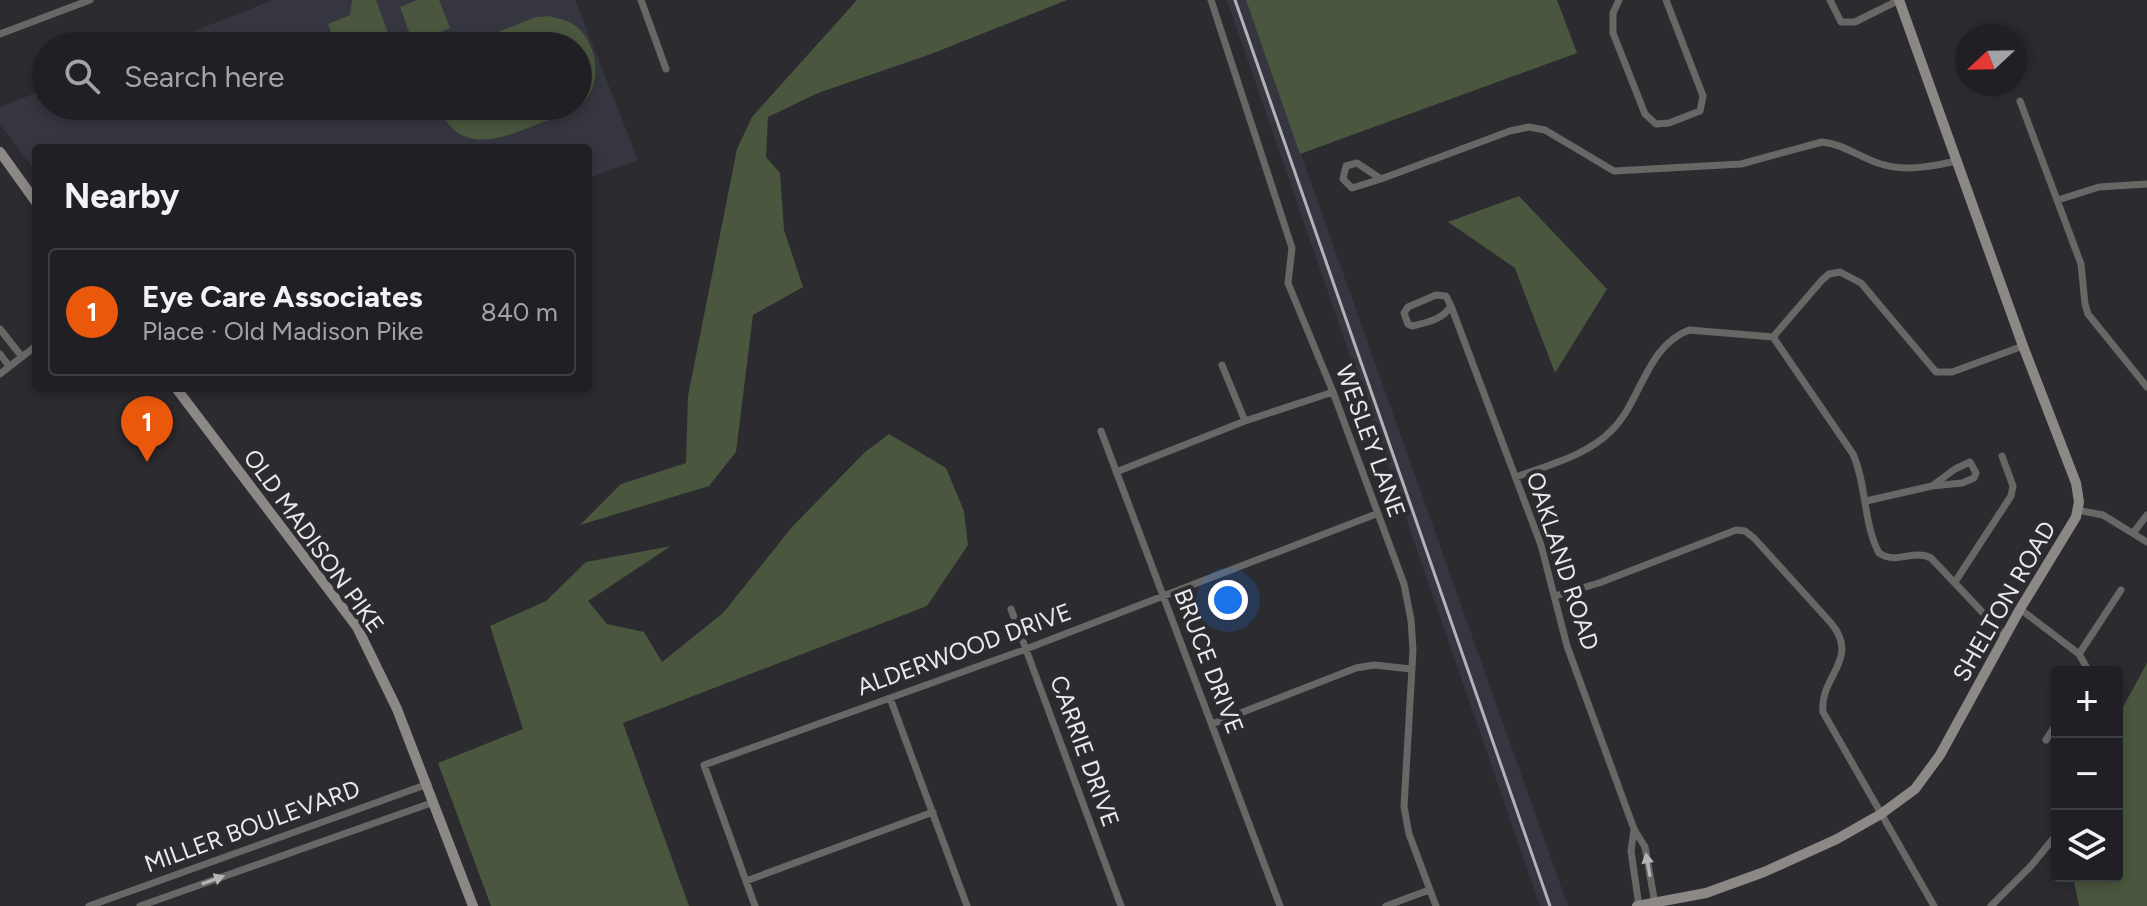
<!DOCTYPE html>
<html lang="en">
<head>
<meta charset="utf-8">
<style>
	body { margin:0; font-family:Figtree,sans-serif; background:#28282c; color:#f1f3f6 }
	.controls { position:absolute; right:24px; bottom:24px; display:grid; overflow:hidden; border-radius:8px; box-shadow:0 4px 12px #0003 }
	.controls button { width:72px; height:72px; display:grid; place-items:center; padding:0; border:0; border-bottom:2px solid #3d3e41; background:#202024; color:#f1f3f6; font:40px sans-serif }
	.compass { position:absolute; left:1955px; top:24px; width:72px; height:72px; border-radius:50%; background:#202024; box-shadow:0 4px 12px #0003; rotate:248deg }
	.you { position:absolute; left:1228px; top:600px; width:28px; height:28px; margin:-20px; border:6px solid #fff; border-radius:50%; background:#1a73e8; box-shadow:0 0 0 12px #1a73e833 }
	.badge { display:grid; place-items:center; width:52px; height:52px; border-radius:50%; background:#ea580c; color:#fff; font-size:26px; font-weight:700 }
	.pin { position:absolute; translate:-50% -66px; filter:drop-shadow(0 2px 4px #0008) }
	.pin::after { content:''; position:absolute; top:42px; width:28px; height:24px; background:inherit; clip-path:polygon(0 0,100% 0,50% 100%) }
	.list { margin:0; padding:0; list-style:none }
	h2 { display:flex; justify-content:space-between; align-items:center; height:104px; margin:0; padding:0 32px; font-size:34px }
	h2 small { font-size:26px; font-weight:400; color:#a2a3a6 }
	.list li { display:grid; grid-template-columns:52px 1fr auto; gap:24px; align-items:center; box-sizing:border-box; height:128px; margin:0 16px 16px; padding:0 16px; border:2px solid #3d3e41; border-radius:8px }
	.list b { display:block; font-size:30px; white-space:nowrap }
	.list p { margin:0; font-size:26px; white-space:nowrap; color:#a2a3a6 }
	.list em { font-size:26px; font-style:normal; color:#a2a3a6 }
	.icon { flex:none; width:44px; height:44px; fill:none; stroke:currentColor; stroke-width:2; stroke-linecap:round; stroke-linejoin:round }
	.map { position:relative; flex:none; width:2147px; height:906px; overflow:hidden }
	.search { position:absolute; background:#202024; box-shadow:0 4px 12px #0003; left:32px; top:32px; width:560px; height:88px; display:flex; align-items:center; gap:20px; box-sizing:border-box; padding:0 28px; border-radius:44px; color:#a2a3a6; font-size:30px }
	.panel { position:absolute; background:#202024; box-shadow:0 4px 12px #0003; left:32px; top:144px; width:560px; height:248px; border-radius:8px }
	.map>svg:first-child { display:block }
	.built { fill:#363640 }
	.green { fill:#4a573e }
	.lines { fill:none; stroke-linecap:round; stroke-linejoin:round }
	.street { stroke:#696765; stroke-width:7 }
	.secondary { stroke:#8c8885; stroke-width:10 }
	.rail { stroke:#b3b3b7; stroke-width:3 }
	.oneway { fill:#b6b5b6 }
	.labels { text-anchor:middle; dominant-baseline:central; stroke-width:8; stroke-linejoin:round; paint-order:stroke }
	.street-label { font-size:24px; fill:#e9e9ec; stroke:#2b2b30 }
</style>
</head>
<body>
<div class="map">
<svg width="2147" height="906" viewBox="0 0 2147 906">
	<rect width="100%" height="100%" fill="#2b2b30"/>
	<path class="built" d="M273,0H575L638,160L588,178V148H36V172L0,125V107L46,89V106H578V46H156Z
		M1227,0H1246L1568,906H1540Z"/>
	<path class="green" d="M352,0H376L393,46H336L328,24L350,15Z
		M417,0H439L450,28L413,43L400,7Z
		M857,0H1067L931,54L818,93L768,117L766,157L780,173L784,230L803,287L753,315L736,452L709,486L580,525L621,484L686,463L688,396L737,149L752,117Z
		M1246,0H1557L1577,53L1300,154Z
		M549,16C559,19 569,20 577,27C598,45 603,84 582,104C571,113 556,117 543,122C506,137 458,159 439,106H578V46H463L536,17Z
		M1519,196L1607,289L1555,373L1515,268L1448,222Z
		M889,434L946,468L964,511L968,545L927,606L623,723L689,906H491L438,763L523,729L490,626L546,601L586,562L671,546L588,601L607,624L644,632L662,662L723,613L792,527L865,452Z
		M2147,663V906H2079L2073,876H2117V718Z"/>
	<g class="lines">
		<path class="street" d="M641,0L666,69
			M1211,0L1292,248L1288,283L1333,392L1404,584L1411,620L1413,650L1404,807L1409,834L1436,906
			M1619,0L1613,13V33L1645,114L1656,124L1669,123L1700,111L1703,96L1666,0
			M1830,0L1841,22H1855L1899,0
			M0,34L90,0
			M2020,101L2081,264L2085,304L2088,314L2147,387
			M1357,163L1381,179L1352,188L1343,179L1346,166Z
			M1381,179L1510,131L1529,127L1545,130L1614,171L1741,164L1822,142C1844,144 1860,158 1881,164C1904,172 1934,166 1957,161
			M2058,200L2099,187L2147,184
			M1436,295L1446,296L1451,306C1442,320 1428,322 1412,326L1408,324L1404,313L1408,307Z
			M1451,306L1541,545L1567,646L1634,829L1645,847L1655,904
			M0,329L22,357
			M1773,337L1853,454C1867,486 1863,523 1879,553C1896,565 1913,549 1931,558L2005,636
			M1773,337L1822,280L1829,274L1840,272L1861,283L1936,372H1952L2023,346
			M0,354L9,366
			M1222,365L1245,421
			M0,374L36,346
			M1101,431L1280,906
			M1970,462L1976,473L1974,478L1962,483L1932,486L1955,469Z
			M1116,472L1245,421L1333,392
			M1516,477C1548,465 1586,456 1611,431C1642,401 1645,347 1689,330L1773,337
			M1866,501L1932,486
			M2077,510L2103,515L2147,542
			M2134,532L2147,515
			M1955,582L2011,496L2013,486L2002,456
			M1555,596L1599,583L1736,530L1745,531L1754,538L1831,623C1861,659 1819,677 1823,712L1934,906
			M1011,609L1121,906
			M2020,609L2079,654
			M2086,672L2087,668L2079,654L2121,590
			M890,698L967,906
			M1212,724L1356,668L1374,665L1411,669
			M2046,740L2057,723
			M1634,829L1631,851L1639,906
			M746,881L933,812
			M89,906L428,784
			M140,906L434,802
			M755,906L704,765L1026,649L1376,514
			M1386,906L1429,890
			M1991,906L2031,866L2057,834"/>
		<path class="secondary" d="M0,152L36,202
			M176,388L357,627L397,709L473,906
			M1637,906L1706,893L1764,872L1837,839L1881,814L1915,789L1940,755L2020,609L2076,517L2079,502L2076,483L2023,346L1899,0"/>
		<path class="rail" d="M1235,0L1550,906"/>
	</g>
	<defs><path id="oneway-solid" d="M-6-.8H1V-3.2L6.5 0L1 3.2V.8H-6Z" transform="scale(2)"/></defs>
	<g class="oneway">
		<use href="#oneway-solid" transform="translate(1648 865) rotate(-100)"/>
		<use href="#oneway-solid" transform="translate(213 880) rotate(-20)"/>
	</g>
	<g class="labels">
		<g class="street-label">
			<text transform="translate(1371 441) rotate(70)">WESLEY LANE</text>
			<text transform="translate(314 541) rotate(54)">OLD MADISON PIKE</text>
			<text transform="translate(1563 561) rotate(72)">OAKLAND ROAD</text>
			<text transform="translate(2004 601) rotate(-60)">SHELTON ROAD</text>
			<text transform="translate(964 649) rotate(-20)">ALDERWOOD DRIVE</text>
			<text transform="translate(1209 661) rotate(69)">BRUCE DRIVE</text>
			<text transform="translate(1085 751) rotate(70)">CARRIE DRIVE</text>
			<text transform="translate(252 826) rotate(-20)">MILLER BOULEVARD</text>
		</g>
	</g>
</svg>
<div class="controls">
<button>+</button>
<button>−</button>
<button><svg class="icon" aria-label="layers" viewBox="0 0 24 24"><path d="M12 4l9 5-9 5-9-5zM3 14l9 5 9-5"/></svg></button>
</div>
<svg class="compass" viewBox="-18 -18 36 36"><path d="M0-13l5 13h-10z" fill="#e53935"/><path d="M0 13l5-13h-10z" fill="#a2a3a6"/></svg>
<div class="you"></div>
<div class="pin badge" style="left:147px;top:462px">1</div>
<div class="search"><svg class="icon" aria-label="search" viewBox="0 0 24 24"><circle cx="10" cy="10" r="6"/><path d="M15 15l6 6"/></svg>Search here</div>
<section class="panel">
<h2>Nearby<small></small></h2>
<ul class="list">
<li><span class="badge">1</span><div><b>Eye Care Associates</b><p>Place · Old Madison Pike</p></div><em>840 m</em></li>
</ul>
</section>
</div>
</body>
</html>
